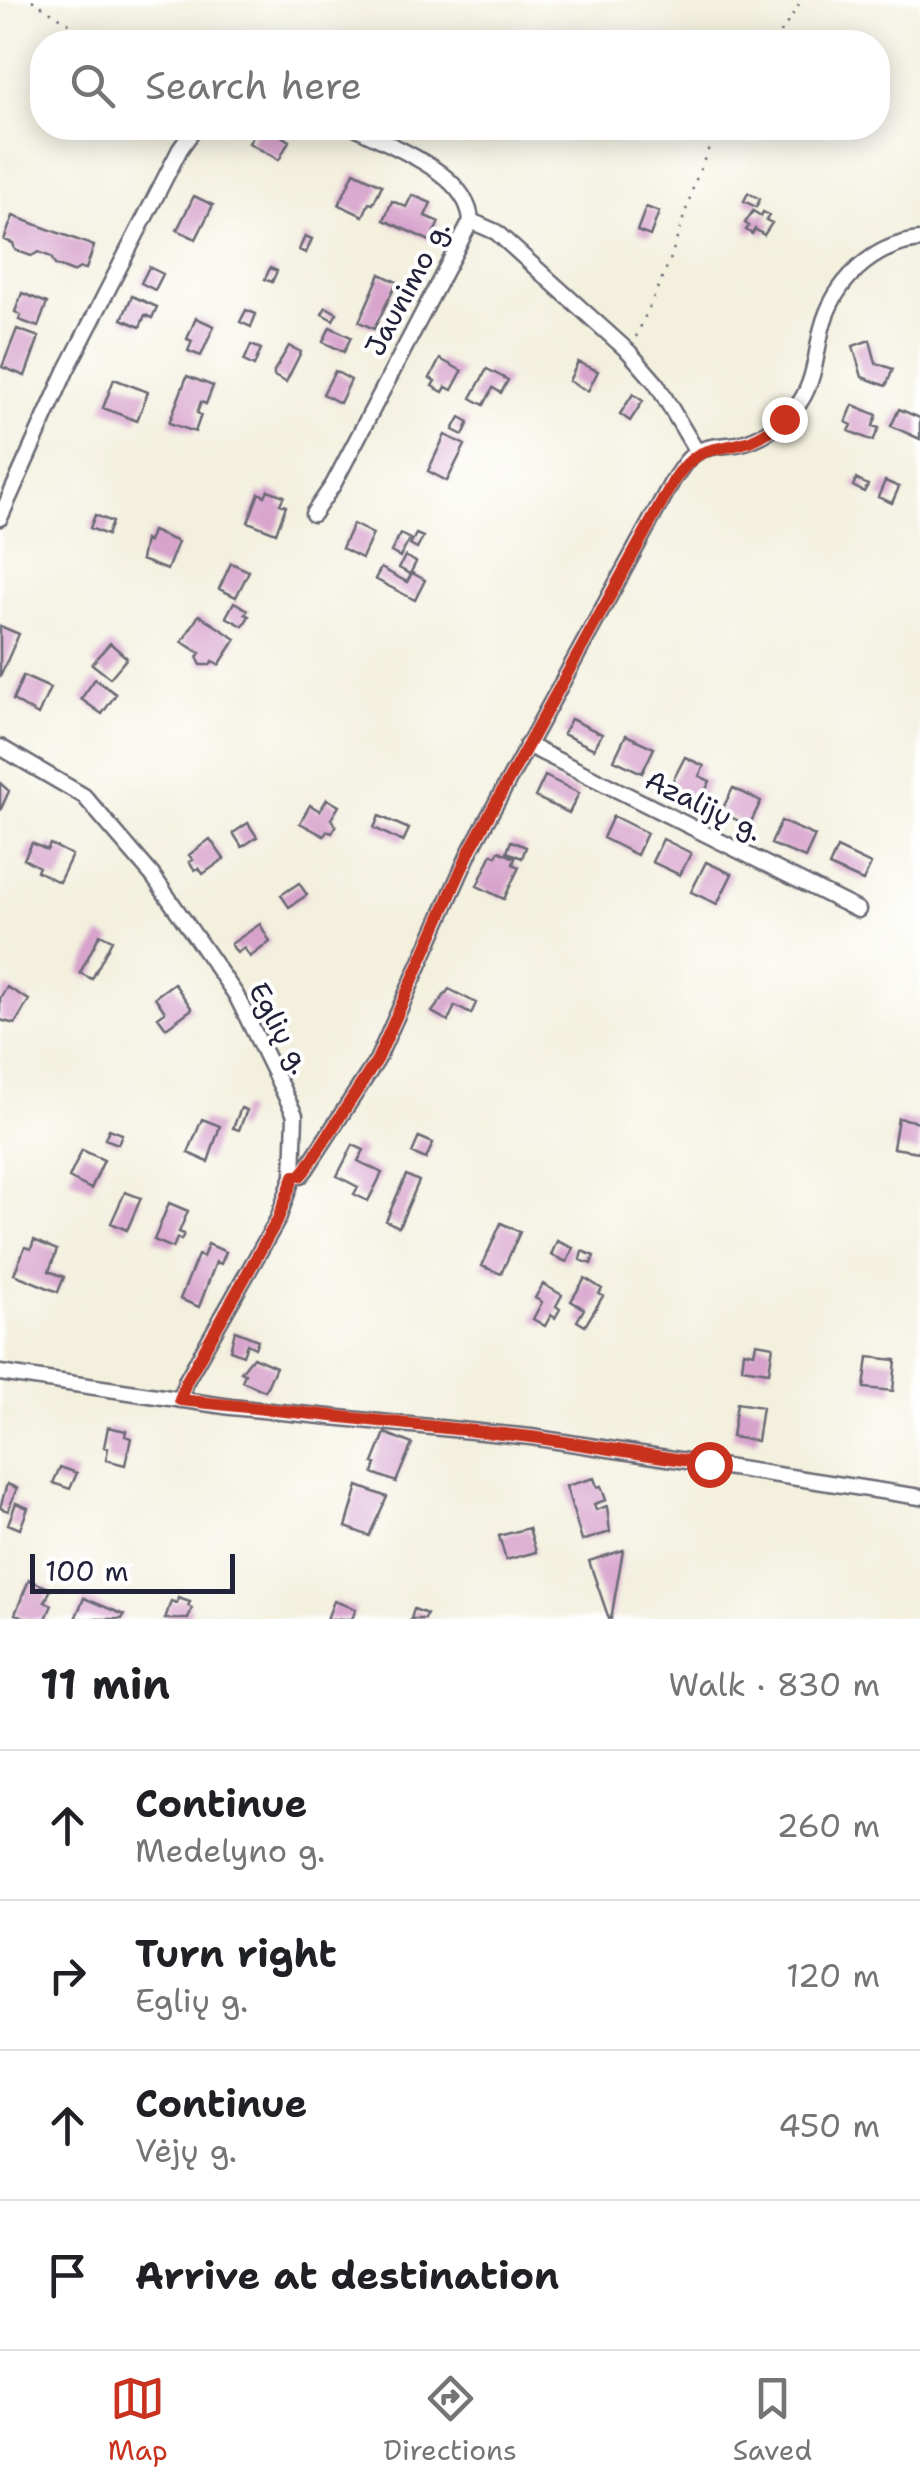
<!DOCTYPE html>
<html lang="en">
<head>
<meta charset="utf-8">
<style>
	body { margin:0; font-family:"Shantell Sans",sans-serif; background:#f2f2f2; color:#202124 }
	.scale { position:absolute; left:30px; bottom:25px; width:205px; box-sizing:border-box; padding-left:10px; border:5px solid #22223b; border-top:0; font-size:28px; line-height:35px; white-space:nowrap; color:#22223b; -webkit-text-stroke:8px #fff; paint-order:stroke }
	.stop { position:absolute; width:30px; height:30px; margin:-22px; border:8px solid #c8321e; border-radius:50%; background:#fff }
	.stop.end { background:#c8321e; border-color:#fff; box-shadow:0 2px 10px #0008 }
	.list { margin:0; padding:0; list-style:none }
	h2 { display:flex; justify-content:space-between; align-items:center; height:130px; margin:0; padding:0 40px; font-size:42px }
	h2 small { font-size:32px; font-weight:400; color:#757577 }
	.list li { display:grid; grid-template-columns:65px 1fr auto; gap:30px; align-items:center; box-sizing:border-box; height:150px; padding:0 40px; border-top:2px solid #e0e0e0 }
	.list b { display:block; font-size:38px; white-space:nowrap }
	.list p { margin:0; font-size:32px; white-space:nowrap; color:#757577 }
	.list em { font-size:32px; font-style:normal; color:#757577 }
	.icon { flex:none; width:55px; height:55px; fill:none; stroke:currentColor; stroke-width:2; stroke-linecap:round; stroke-linejoin:round }
	.map { position:relative; flex:none; width:920px; height:1619px; overflow:hidden }
	.search { position:absolute; background:#fff; box-shadow:0 5px 25px #0003; left:30px; right:30px; top:30px; height:110px; display:flex; align-items:center; gap:25px; box-sizing:border-box; padding:0 35px; border-radius:40px; color:#757577; font-size:38px }
	.sheet { height:730px; background:#fff }
	nav { display:flex; justify-content:space-around; align-items:center; box-sizing:border-box; height:140px; border-top:2px solid #e0e0e0; background:#fff; font-size:28px; color:#757577 }
	nav a { display:grid; justify-items:center; gap:5px }
	nav .on { color:#c8321e }
	.map>svg:first-child { display:block }
	.building { fill:#d7a2cc }
	.lines { fill:none; stroke-linecap:round; stroke-linejoin:round }
	.street-casing { stroke:#6b6a74; stroke-width:19 }
	.path { stroke:#6b6a74; stroke-width:2.5; stroke-dasharray:2.5 8; stroke-linecap:butt }
	.street { stroke:#fff; stroke-width:14 }
	.route { stroke:#c8321e; stroke-width:12 }
	.labels { text-anchor:middle; dominant-baseline:central; stroke-width:8; stroke-linejoin:round; paint-order:stroke }
	.street-label { font-size:28px; fill:#22223b; stroke:#fff }
</style>
</head>
<body>
<div class="map">
<svg width="920" height="1619" viewBox="0 0 920 1619">
	<rect width="100%" height="100%" fill="#fff"/>
	<filter id="ink" filterUnits="userSpaceOnUse"><feTurbulence type="fractalNoise" baseFrequency=".01" numOctaves="2"/><feDisplacementMap in="SourceGraphic" scale="20" xChannelSelector="R" yChannelSelector="G"/><feConvolveMatrix kernelMatrix="1 2 1 2 8 2 1 2 1" color-interpolation-filters="sRGB"/></filter>
	<filter id="wash" filterUnits="userSpaceOnUse"><feTurbulence type="fractalNoise" baseFrequency=".0048" numOctaves="4" result="noise"/><feDisplacementMap in="SourceGraphic" scale="40" xChannelSelector="R" yChannelSelector="G"/><feGaussianBlur stdDeviation="2.25" result="paint"/><feColorMatrix in="noise" values="0 0 0 0 0 0 0 0 0 0 0 0 0 0 0 0 0 1.4 0 .05"/><feComposite in="paint" operator="in"/></filter>
	<g filter="url(#wash)">
		<rect width="100%" height="100%" fill="#f3f0de"/>
		<g id="blocks">
			<path class="building" d="M257,128H280L277,133L289,141L279,160L249,143Z
				M354,172L382,185L373,204L369,203L363,216L339,205Z
				M748,193L760,199L756,207L744,201Z
				M412,195L431,203L425,216L439,222L430,241L384,220L392,201L406,207Z
				M194,196L213,205L196,239L177,230Z
				M646,207L659,212L650,236L637,231Z
				M753,211L761,216L763,212L769,215L766,220L772,223L764,235L755,229L752,234L746,230L749,226L745,223Z
				M13,216L94,246L86,269L80,268L73,272L55,265L51,257L39,252L31,256L15,250L13,243L4,240Z
				M305,236L312,239L306,253L299,250Z
				M149,267L163,274L155,290L141,283Z
				M270,268L277,271L272,282L265,279Z
				M380,274L397,282L374,329L359,322Z
				M22,293L47,303L38,327L19,320L21,315L15,312Z
				M132,296L157,307L152,318L145,315L140,327L122,319Z
				M326,307L337,313L333,320L322,314Z
				M246,310L256,314L251,327L240,322Z
				M196,318L214,326L201,356L188,351L192,341L187,339Z
				M330,327L351,337L344,352L323,342Z
				M17,329L39,337L25,376L2,367Z
				M870,340L876,363L893,369L886,386L862,377L853,346Z
				M251,345L261,349L254,366L244,361Z
				M289,346L301,352L286,382L274,376V371Z
				M440,359L462,371L452,390L446,387L443,392L432,386L435,381L430,378Z
				M578,362L598,371L588,391L569,381Z
				M487,369L508,380L501,393L493,388L484,405L471,398Z
				M335,371L351,380L340,403L323,394Z
				M187,376L213,386L206,404L201,402L197,413L201,415L195,432L169,423Z
				M114,379L148,392L137,421L103,408Z
				M633,394L643,401L630,421L620,414Z
				M853,405L877,415L873,426L879,428L873,441L849,431L852,425L846,422Z
				M899,409L920,418V439L891,426Z
				M460,417L469,422L463,435L453,430Z
				M445,435L465,445L447,481L428,471Z
				M856,479L868,485L864,492L853,486Z
				M885,481L899,487L892,503L878,497Z
				M268,490L284,496L280,504L286,506L276,533L248,522L259,493L265,496Z
				M95,515L112,522L107,535L90,528Z
				M353,524L373,534L362,558L342,548Z
				M152,531L178,542L167,570L141,560L145,540L148,542Z
				M400,534L410,539L400,557L391,552Z
				M416,534L423,537L417,549L410,545Z
				M405,556L416,562L410,574L399,568Z
				M231,563L249,571L236,597L219,589Z
				M381,568L407,582L412,573L425,580L415,600L375,579Z
				M234,602L248,610L245,614L249,616L243,626L226,617Z
				M199,615L236,639L219,665L213,661L210,665H201L197,657L200,653L182,642Z
				M0,626L19,634L0,677Z
				M110,643L127,658L110,678L92,664Z
				M23,676L50,688L38,715L13,700Z
				M95,679L116,694L102,714L81,699Z
				M571,719L602,734L594,749L563,734Z
				M626,735L654,748L642,773L614,760Z
				M685,757L704,766L699,776L710,781L700,801L670,786Z
				M545,776L579,793L569,813L535,797Z
				M0,783L9,791L0,811Z
				M733,788L761,801L749,826L721,812Z
				M327,799L339,806L331,819L336,826L332,833L327,831L324,836L300,823L310,805L320,811Z
				M379,816L409,829L403,842L374,828Z
				M613,816L647,833L637,855L603,838Z
				M781,821L815,836L805,858L771,844Z
				M248,823L257,837L242,847L233,833Z
				M210,839L224,859L203,874L199,868L195,870L189,862L193,860L189,855Z
				M663,839L691,853L680,875L652,862Z
				M511,841L526,847L522,858L507,852Z
				M32,843L47,850L50,844L72,855L59,882L37,871L39,867L24,859Z
				M837,848L871,864L863,881L829,866Z
				M499,851L515,858L513,864L519,867L504,899L477,886L492,854L496,856Z
				M706,862L732,874L717,904L691,892Z
				M299,883L307,895L289,907L281,895Z
				M260,924L270,942L250,957L244,948L237,953L231,944Z
				M100,934L112,940L92,979L80,973Z
				M174,983L192,1009L166,1028L158,1017L165,1012L155,997Z
				M7,987L29,1000L15,1024L0,1020V998Z
				M449,989L476,1003L471,1014L455,1006L448,1021L432,1012Z
				M241,1108L247,1110L239,1130L233,1128Z
				M898,1118L920,1122L919,1152L893,1148Z
				M202,1119L220,1126L208,1162L188,1153Z
				M109,1129L122,1134L118,1144L105,1139Z
				M419,1137L433,1143L426,1159L412,1153Z
				M353,1145L364,1150L358,1161L382,1173L368,1201L354,1194L358,1187L337,1176Z
				M82,1150L104,1160L91,1189L69,1178Z
				M406,1175L419,1181L399,1227L386,1221Z
				M125,1192L141,1198L127,1230L111,1223Z
				M169,1203L188,1211L179,1232L184,1234L181,1240L177,1238L173,1248L154,1240Z
				M501,1223L520,1232L501,1274L482,1266Z
				M34,1240L57,1250L49,1271L64,1277L58,1292L14,1274L25,1247L31,1249Z
				M557,1241L573,1248L567,1262L551,1255Z
				M208,1244L226,1252L221,1264L216,1262L199,1307L180,1299L198,1255L203,1257Z
				M582,1251L594,1256L591,1264L580,1260Z
				M585,1278L602,1289L599,1294L603,1296L585,1326L577,1321L584,1309L571,1301Z
				M543,1284L562,1295L556,1306L560,1309L555,1318L551,1315L545,1326L533,1319L542,1302L535,1298Z
				M235,1331L258,1340L255,1348L247,1344L243,1355L230,1350Z
				M756,1343L773,1346L769,1372L742,1368L744,1351L754,1353Z
				M253,1357L276,1367L265,1391L242,1381L245,1374L241,1372Z
				M868,1357L896,1360L893,1391L864,1388Z
				M737,1403L762,1407L757,1441L732,1437Z
				M108,1427L126,1431L125,1436L131,1438L125,1465L106,1460L108,1448L104,1447Z
				M385,1433L412,1444L396,1482L373,1473L376,1464L373,1463Z
				M60,1467L77,1473L70,1489L53,1483Z
				M594,1478L597,1487L601,1486L606,1500L594,1504L596,1510L607,1506L610,1532L582,1541L566,1486Z
				M7,1484L17,1488L8,1511L0,1508Z
				M358,1486L387,1497L369,1536L346,1527Z
				M16,1503L28,1508L20,1529L8,1524Z
				M529,1528L536,1552L506,1560L499,1536Z
				M623,1550L611,1619H609L589,1561Z
				M29,1580L51,1589L45,1602L52,1605L46,1619H28L15,1614Z
				M84,1598L124,1615L122,1619H75Z
				M178,1598L190,1602L188,1606L192,1608L188,1619H165L171,1601L177,1603Z
				M334,1601L356,1609L352,1619H327Z
				M414,1609L427,1614L425,1619H411Z"/>
		</g>
	</g>
	<g filter="url(#ink)">
		<use href="#blocks" fill-opacity="0" stroke="#6b6a74" stroke-width="2.5"/>
		<g class="lines">
			<g class="street-casing">
				<path id="street" d="M471,221L496,232L629,352L656,383L697,452
					M313,514L333,485L471,221C468,173 394,148 357,128
					M0,518L66,371L180,149L195,128
					M527,745L858,910
					M0,747L84,796L153,876L236,995L295,1115L293,1176L278,1219L186,1381L180,1400
					M293,1176H300L306,1169L377,1060L471,849L673,480C681,469 687,457 699,451C711,445 725,446 737,444C763,439 785,422 800,402C815,380 816,352 822,328C834,282 872,245 920,240
					M0,1373L231,1407L531,1437L920,1497"/>
			</g>
			<path class="path" d="M32,0L98,42
				M775,42L802,0
				M636,337L670,260L695,182L717,128"/>
			<use href="#street" class="street"/>
		</g>
	</g>
	<g class="lines" filter="url(#ink)">
		<path class="route" d="M709,1464L532,1437L180,1400L186,1382L278,1219L294,1176H300L306,1169L377,1060L471,848L674,480C700,442 712,453 750,441C763,436 774,428 784,419"/>
	</g>
	<g class="labels">
		<g class="street-label">
			<text transform="translate(407 288) rotate(-62)">Jaunimo g.</text>
			<text transform="translate(704 805) rotate(26)">Azalijų g.</text>
			<text transform="translate(280 1028) rotate(62)">Eglių g.</text>
		</g>
	</g>
</svg>
<div class="scale">100 m</div>
<div class="stop" style="left:709px;top:1464px"></div>
<div class="stop end" style="left:784px;top:419px"></div>
<div class="search"><svg class="icon" aria-label="search" viewBox="0 0 24 24"><circle cx="10" cy="10" r="6"/><path d="M15 15l6 6"/></svg>Search here</div>
</div>
<section class="sheet">
<h2>11 min<small>Walk · 830 m</small></h2>
<ul class="list">
<li><svg class="icon" aria-label="ahead" viewBox="0 0 24 24"><path d="M12 20V5M6 11l6-6 6 6"/></svg><div><b>Continue</b><p>Medelyno g.</p></div><em>260 m</em></li>
<li><svg class="icon" aria-label="right" viewBox="0 0 24 24"><path d="M7 20v-9h11M14 6l5 5-5 5"/></svg><div><b>Turn right</b><p>Eglių g.</p></div><em>120 m</em></li>
<li><svg class="icon" aria-label="ahead" viewBox="0 0 24 24"><path d="M12 20V5M6 11l6-6 6 6"/></svg><div><b>Continue</b><p>Vėjų g.</p></div><em>450 m</em></li>
<li><svg class="icon" aria-label="arrive" viewBox="0 0 24 24"><path d="M6 21V4h12l-3 4 3 4H6"/></svg><div><b>Arrive at destination</b></div></li>
</ul>
</section>
<nav>
<a class="on"><svg class="icon" aria-label="map" viewBox="0 0 24 24"><path d="M3 6l6-2 6 2 6-2v14l-6 2-6-2-6 2zM9 4v14M15 6v14"/></svg>Map</a>
<a><svg class="icon" aria-label="directions" viewBox="0 0 24 24"><path d="M12 3l9 9-9 9-9-9zM9 14v-3h6M13 9l2 2-2 2"/></svg>Directions</a>
<a><svg class="icon" aria-label="saved" viewBox="0 0 24 24"><path d="M7 4h10v16l-5-4-5 4z"/></svg>Saved</a>
</nav>
</body>
</html>
